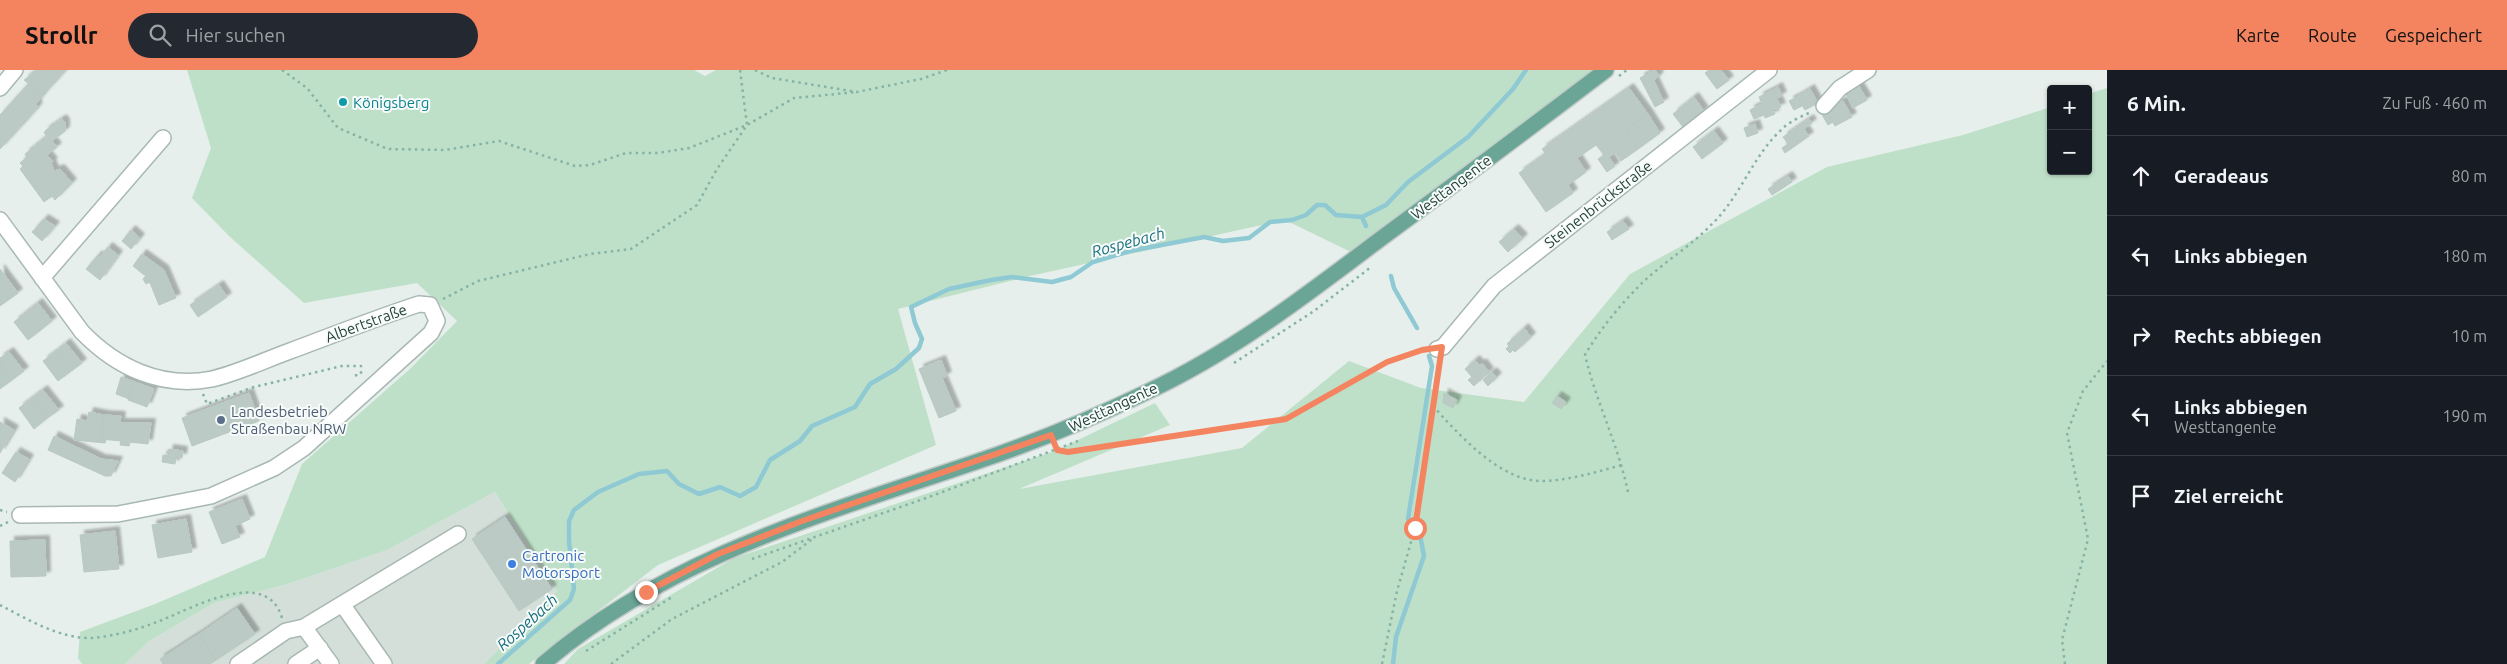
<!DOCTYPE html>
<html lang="de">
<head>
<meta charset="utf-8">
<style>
	body { margin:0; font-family:Ubuntu,sans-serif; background:#242831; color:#f1f3f6 }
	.controls { position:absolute; right:15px; top:15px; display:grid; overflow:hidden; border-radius:5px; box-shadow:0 1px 4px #0004 }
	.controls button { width:45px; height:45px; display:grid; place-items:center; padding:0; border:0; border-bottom:1px solid #363941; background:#171b24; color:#f1f3f6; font:25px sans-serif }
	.stop { position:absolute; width:15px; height:15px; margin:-11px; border:4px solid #f4845f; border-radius:50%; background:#fff }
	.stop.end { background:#f4845f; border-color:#fff; box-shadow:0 1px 5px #0008 }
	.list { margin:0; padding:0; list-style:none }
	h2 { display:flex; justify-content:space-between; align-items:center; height:65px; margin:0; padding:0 20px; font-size:21px }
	h2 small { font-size:16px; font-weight:400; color:#9ea1a6 }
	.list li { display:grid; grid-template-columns:32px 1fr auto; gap:15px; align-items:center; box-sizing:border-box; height:80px; padding:0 20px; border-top:1px solid #363941 }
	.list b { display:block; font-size:19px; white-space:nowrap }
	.list p { margin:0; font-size:16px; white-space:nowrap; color:#9ea1a6 }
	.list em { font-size:16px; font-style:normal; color:#9ea1a6 }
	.icon { flex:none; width:28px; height:28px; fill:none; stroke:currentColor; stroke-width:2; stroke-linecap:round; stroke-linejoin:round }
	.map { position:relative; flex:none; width:2107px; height:594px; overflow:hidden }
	header { display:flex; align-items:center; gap:30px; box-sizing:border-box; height:70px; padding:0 25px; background:#f4845f; color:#111 }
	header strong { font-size:24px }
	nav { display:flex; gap:28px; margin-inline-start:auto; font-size:18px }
	.search { width:350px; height:45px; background:#242831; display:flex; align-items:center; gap:12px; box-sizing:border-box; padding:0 18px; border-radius:28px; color:#9ea1a6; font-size:19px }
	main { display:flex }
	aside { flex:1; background:#171b24 }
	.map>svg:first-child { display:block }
	.built { fill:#d4dfda }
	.green { fill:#bfe0c8 }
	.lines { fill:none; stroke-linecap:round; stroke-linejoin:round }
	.stream { stroke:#8ec9d4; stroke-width:4.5 }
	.building { fill:#bbcac4; stroke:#b8c9c2; filter:url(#shadow) }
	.minor-casing { stroke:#a8b8b2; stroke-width:18 }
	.major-casing { stroke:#c2cac8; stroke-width:18 }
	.path { stroke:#86b3a5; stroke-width:2.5; stroke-dasharray:2.5 4; stroke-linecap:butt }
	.minor { stroke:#fff; stroke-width:15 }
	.major { stroke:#6aa596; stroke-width:15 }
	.route { stroke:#f4845f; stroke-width:6 }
	.culture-dot { fill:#0f9aa8; stroke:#f7fbf9; stroke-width:2 }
	.service-dot { fill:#5c6f8a; stroke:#f7fbf9; stroke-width:2 }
	.shop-dot { fill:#3f7fe0; stroke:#f7fbf9; stroke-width:2 }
	.labels { text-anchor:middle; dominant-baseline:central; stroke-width:4; stroke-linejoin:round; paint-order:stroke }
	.culture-label { font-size:15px; fill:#0d838f; stroke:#f7fbf9; text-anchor:start }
	.street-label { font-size:15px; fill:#24423a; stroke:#f7fbf9 }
	.service-label { font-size:15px; fill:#4e5e75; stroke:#f7fbf9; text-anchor:start }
	.shop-label { font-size:15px; fill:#366cbe; stroke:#f7fbf9; text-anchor:start }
	.water-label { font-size:16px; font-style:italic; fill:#1c6f80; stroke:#f7fbf9 }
</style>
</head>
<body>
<header>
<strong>Strollr</strong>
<div class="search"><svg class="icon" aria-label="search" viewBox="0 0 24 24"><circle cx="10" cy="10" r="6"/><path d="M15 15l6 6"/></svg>Hier suchen</div>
<nav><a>Karte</a><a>Route</a><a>Gespeichert</a></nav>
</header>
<main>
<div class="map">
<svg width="2107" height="594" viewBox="0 0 2107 594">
	<defs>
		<filter id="shadow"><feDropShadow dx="4.5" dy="-4.5" stdDeviation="1" flood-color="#0004"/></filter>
	</defs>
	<rect width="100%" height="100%" fill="#e6efeb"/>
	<path class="built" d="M495,422L557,521L484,594H125L149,571L214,533L288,514L387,480Z"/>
	<path class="green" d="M187,0H694L705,6L716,0H1598L1415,138L1351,182L1285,150L1030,206L898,239L936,375L658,495L529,594H484L557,521L495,422L387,480L288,514L214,533L149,571L125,594H82L78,588L80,562L155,534L265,487L302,394L411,298L457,251L417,213L304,233L229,166L192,128L211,78Z
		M2107,18V594H564L578,579L734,488L1057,380L1155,333L1170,355L1019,419L1242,378L1349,291L1421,318L1524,332L1630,204L1827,97L1963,65L2051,37V101H2088V24Z"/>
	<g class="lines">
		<path class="stream" d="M1362,147L1366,156
			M1391,206L1394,218L1417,258
			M1408,449L1432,296L1429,286
			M498,594L570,530L574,519L569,471V451L574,440L598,422L639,404L667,401L679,414L699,424L720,417L740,426L756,417L770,390L800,371L812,356L855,337L870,314L896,299L919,278L922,269L915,253L911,237L949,219L991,210L1012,207L1052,212L1071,207L1093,192L1130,181L1204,167L1223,171L1249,168L1270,152L1292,150L1306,145L1317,135H1325L1336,145L1362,147L1386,135L1408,112L1468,67L1513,19L1526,0
			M1393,594L1396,567L1424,486L1420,465"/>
	</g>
	<path class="building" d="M37,0H36H66L43,25L24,10Z
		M1655,0L1659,6L1654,11L1664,32L1655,37L1640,8Z
		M1709,0H1721L1729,10L1717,19L1705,3Z
		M29,13L43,25L36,34L38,36L34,42L0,79V45Z
		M1857,13L1867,30L1853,38L1844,20Z
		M1778,17L1782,26L1777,28L1773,20Z
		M1629,18L1648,44L1625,60L1638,79L1621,91L1615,83L1609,87L1615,96L1607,102L1598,89L1604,85L1596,75L1577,88L1586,102L1568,115L1573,123L1546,142L1519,103L1546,84L1542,79Z
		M1810,19L1818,33L1805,40L1797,27Z
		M1773,20L1781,37L1773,40L1775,44L1765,48L1764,45L1754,49L1750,40L1762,34L1759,27Z
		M1694,27L1704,41L1683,57L1673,44Z
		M1797,27L1802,36L1794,40L1789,31Z
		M1843,31L1852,47L1835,56L1826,40Z
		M1826,40L1833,52L1828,55L1821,43Z
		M1648,44L1660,63L1638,79L1625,60Z
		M62,49L65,53V61L52,71L57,77L47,85L53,92L51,93L54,101L60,99L72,113L55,130L52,126L44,132L20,99L23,96L20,93L27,87L25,84L47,66L44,63L46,60Z
		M1809,49L1812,53L1804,59L1809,66L1785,83L1782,78L1788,74L1783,67Z
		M1755,54L1758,63L1747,67L1744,58Z
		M1714,61L1723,73L1702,89L1693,77Z
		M1788,106L1792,112L1772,125L1768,119Z
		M44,149L55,156L42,171L32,162Z
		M1623,151L1629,159L1612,170L1607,162Z
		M1514,159L1523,168L1508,182L1499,172Z
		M131,160L140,168L131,179L122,171Z
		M108,177L118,185L100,210L86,199L98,185L100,187Z
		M142,184L164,200L176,228L159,235L148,208L133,196Z
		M0,199L18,223L0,236Z
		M146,206L150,212L146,214L143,209Z
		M219,215L227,227L198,247L190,235Z
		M38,233L52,251L28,270L14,252Z
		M1524,258L1531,267L1515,282L1513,280L1510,283L1506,279L1509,276L1507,274Z
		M66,273L82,293L70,302L55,282Z
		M9,282L24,301L12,310L0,294V288Z
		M55,282L70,302L58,311L43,291Z
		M941,290L947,306L942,308L956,341L939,348L919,299Z
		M1475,290L1480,295L1482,293L1489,302L1474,316L1468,310L1472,307L1465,299Z
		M0,294L12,310L0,319Z
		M1492,302L1497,307L1488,316L1483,310Z
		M121,307L135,312L129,329L116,324Z
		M135,312L154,319L147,337L128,330Z
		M43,320L59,340L46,349L31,329Z
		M249,323L259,351L192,376L182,348Z
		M1444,323L1457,330L1453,338L1443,333Z
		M1557,326L1566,332L1561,339L1552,333Z
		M31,329L46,349L34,359L19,338Z
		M89,342L104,345L101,369H106L105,373L74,370L77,349L87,351Z
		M104,345L121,346L120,353H151L148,374L130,372L129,376L120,375L121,371L101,369Z
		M0,352L14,360L0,383Z
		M54,366L101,389L118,391L111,406H105L48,380Z
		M169,379L183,381L182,388L176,387L175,394L162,392L163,385L168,386Z
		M16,382L29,389L15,412L2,403Z
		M242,429L250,449L235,456L240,467L222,474L209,442Z
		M505,447L552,519L519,541L472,469Z
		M186,449L192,482L158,488L152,455Z
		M115,461L119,499L84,502L80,465Z
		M45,470L46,506L11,507L10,471Z
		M237,538L255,564L216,590L199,564Z
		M199,564L216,590L210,594H163L160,589Z"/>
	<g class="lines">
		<g class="minor-casing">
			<path id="minor" d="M0,18L15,0
				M1824,36L1840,18L1868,0
				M0,150L82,262C116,297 161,319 212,309C238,303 265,290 290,281C333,265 376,248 419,234L430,235L437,251L431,263L304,378L274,398L211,426L118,444L20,445
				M42,208L163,68
				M1437,279L1443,277L1494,216L1769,0
				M342,534L384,594
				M304,557L458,464
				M238,594L286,561L304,557L331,594
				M296,594L320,578"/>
		</g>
		<g class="major-casing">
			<path id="major" d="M543,594C673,482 841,439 999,384C1050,366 1099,345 1147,322C1231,283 1305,226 1379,170C1455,114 1531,57 1606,0"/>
		</g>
		<path class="path" d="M282,0L307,18L338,58L388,79L445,80L499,71L575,96L590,95L626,83H658L689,78L747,55L740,0
			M755,0L772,8L857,22L921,9L947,0
			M1619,6L1627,0
			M443,229L478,211L590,184L631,179L697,135L717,99L747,55L794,28L857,22
			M1234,293L1314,241L1371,197
			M203,324L207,334L254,317L342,296H361V304L353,306
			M1433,336C1459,365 1502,413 1544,411C1571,410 1596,402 1622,395
			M1057,380L1068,382L1286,349L1387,292L1424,279
			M1628,422C1618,374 1596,332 1585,285C1600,259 1621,234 1642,213C1664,192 1691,176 1712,154C1740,127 1752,88 1779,62C1788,52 1800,47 1811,42
			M0,440L7,442
			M0,456L8,452
			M752,489L929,427L1078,371
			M0,535C27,549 60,569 92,568C115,566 140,559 162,550C192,538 267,496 282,548
			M586,581L672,527
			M611,594L672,549L782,492L815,467
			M1382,594L1397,521L1415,458L1440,293
			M2065,594L2062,570L2088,469L2067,363L2083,321L2107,291"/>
		<use href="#minor" class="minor"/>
		<use href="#major" class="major"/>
	</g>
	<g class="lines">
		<path class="route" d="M646,522L718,484L802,451L1051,365L1057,380L1068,382L1286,349L1387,292L1422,280L1442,277L1415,458"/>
	</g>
	<circle class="culture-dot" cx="343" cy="32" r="5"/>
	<circle class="service-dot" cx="221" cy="350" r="5"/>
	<circle class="shop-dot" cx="512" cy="494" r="5"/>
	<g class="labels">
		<g class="culture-label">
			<text x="353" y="32">Königsberg</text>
		</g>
		<g class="street-label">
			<text transform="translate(1451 117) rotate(-37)">Westtangente</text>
			<text transform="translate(1598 134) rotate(-38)">Steinenbrückstraße</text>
			<text transform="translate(366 253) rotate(-20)">Albertstraße</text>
			<text transform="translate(1113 337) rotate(-25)">Westtangente</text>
		</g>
		<g class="service-label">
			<text x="231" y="341">Landesbetrieb<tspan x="231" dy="17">Straßenbau NRW</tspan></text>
		</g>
		<g class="shop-label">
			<text x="522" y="485">Cartronic<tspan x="522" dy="17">Motorsport</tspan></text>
		</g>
		<g class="water-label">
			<text transform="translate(1128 172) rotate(-15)">Rospebach</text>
			<text transform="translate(527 552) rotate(-42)">Rospebach</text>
		</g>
	</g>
</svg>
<div class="controls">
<button>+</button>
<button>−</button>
</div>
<div class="stop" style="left:1415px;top:458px"></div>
<div class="stop end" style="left:646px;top:522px"></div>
</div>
<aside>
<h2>6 Min.<small>Zu Fuß · 460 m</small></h2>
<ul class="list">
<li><svg class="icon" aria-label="ahead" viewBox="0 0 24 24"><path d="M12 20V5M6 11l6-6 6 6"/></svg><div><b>Geradeaus</b></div><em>80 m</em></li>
<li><svg class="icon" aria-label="left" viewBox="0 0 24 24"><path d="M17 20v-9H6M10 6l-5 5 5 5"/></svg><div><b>Links abbiegen</b></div><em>180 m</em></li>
<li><svg class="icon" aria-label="right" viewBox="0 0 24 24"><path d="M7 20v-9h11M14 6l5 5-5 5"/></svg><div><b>Rechts abbiegen</b></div><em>10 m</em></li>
<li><svg class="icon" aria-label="left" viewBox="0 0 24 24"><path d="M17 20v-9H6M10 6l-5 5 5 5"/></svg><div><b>Links abbiegen</b><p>Westtangente</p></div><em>190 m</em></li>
<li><svg class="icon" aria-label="arrive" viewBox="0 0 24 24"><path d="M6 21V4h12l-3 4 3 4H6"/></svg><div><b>Ziel erreicht</b></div></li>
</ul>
</aside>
</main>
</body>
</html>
